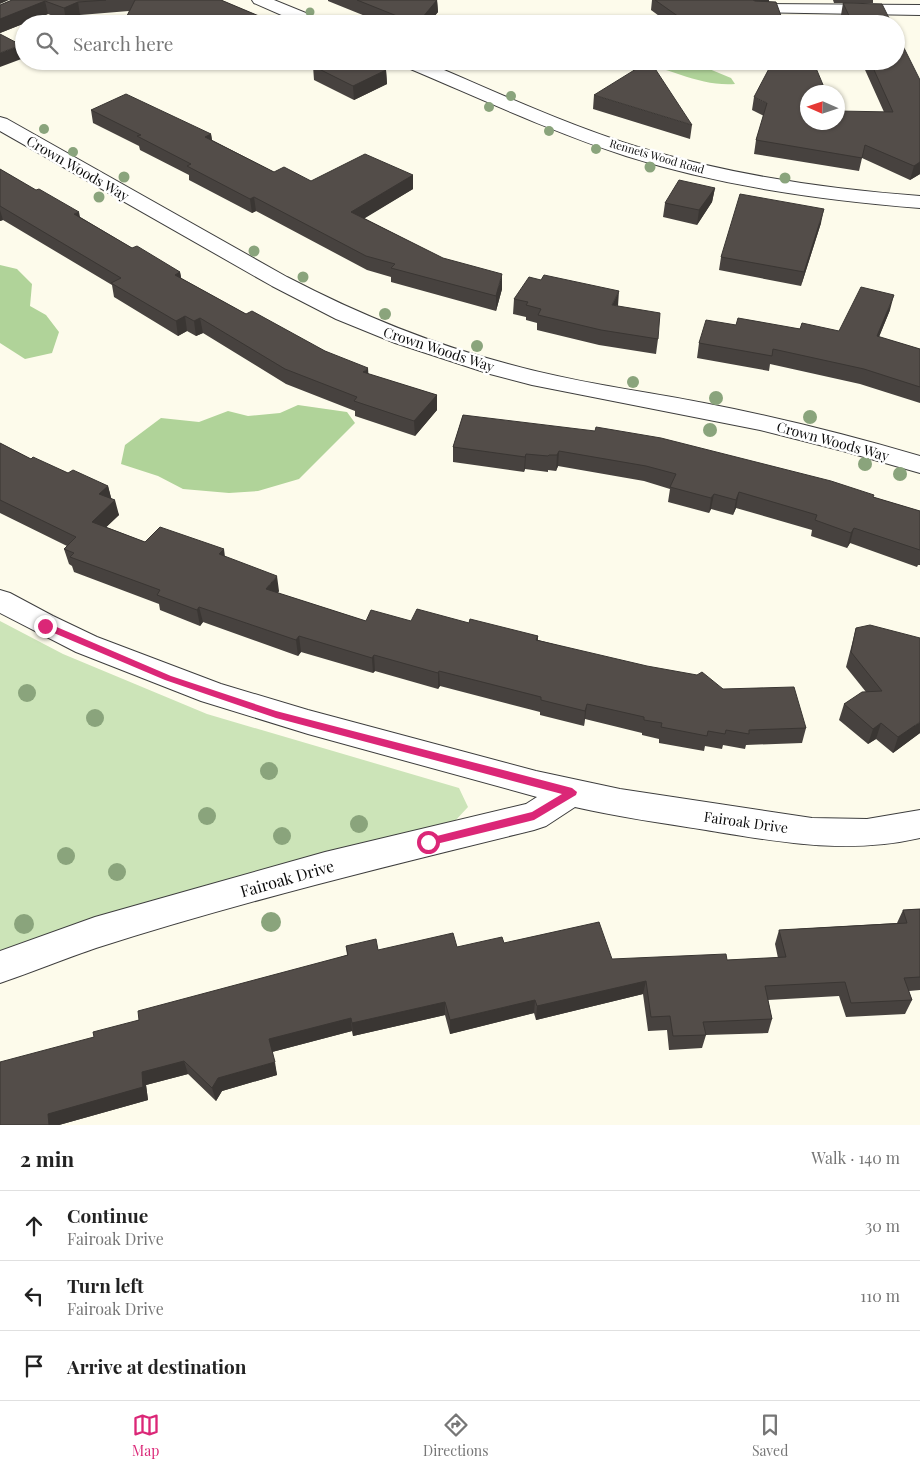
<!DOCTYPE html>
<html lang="en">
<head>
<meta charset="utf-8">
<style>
	body { margin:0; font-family:"Playfair Display",serif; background:#f6f6f6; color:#222 }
	.compass { position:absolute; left:800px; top:85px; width:45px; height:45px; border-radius:50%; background:#fff; box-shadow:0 1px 4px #0004; rotate:273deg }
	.stop { position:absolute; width:15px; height:15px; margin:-11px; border:4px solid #db2777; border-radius:50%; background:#fff }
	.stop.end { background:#db2777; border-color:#fff; box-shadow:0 1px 5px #0008 }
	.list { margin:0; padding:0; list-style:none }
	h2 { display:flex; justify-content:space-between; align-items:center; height:65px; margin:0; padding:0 20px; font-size:21px }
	h2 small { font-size:16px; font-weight:400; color:#767676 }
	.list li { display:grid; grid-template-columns:32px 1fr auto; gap:15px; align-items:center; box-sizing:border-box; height:70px; padding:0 20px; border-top:1px solid #e0e0e0 }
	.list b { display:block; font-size:19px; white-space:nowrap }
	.list p { margin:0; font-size:16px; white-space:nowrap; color:#767676 }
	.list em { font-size:16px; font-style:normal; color:#767676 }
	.icon { flex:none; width:28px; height:28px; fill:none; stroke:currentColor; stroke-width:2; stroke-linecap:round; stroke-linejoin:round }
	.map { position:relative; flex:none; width:920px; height:1125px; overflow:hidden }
	.search { position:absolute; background:#fff; box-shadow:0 1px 4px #0004; left:15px; right:15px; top:15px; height:55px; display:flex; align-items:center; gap:12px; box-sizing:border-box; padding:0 18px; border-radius:28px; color:#767676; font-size:19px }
	.sheet { height:275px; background:#fff }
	nav { display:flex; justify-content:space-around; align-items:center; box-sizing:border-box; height:70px; border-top:1px solid #e0e0e0; background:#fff; font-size:14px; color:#767676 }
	nav a { display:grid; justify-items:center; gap:2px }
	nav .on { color:#db2777 }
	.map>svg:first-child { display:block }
	.green { fill:#cce4b8 }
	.forest { fill:#b0d399 }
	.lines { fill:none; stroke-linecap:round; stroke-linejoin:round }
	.street-casing { stroke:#3e3e3e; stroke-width:2 }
	.street { fill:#fff; fill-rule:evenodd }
	.tree { fill:#8aa47c }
	.wall { fill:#47423f }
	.shaded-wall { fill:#3a3633 }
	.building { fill:#534d49; stroke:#3a3633 }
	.route { fill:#db2777 }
	.labels { text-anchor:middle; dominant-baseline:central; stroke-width:5; stroke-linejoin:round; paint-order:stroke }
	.far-street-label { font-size:11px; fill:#0b0b0b; stroke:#fff }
	.street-label { font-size:14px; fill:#0b0b0b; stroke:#fff }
	.near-street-label { font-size:16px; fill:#0b0b0b; stroke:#fff }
</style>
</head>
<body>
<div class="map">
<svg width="920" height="1125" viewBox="0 0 920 1125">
	<rect width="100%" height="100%" fill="#fdfbeb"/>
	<path class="green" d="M0,621L63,654L207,714L459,788L468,807L454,822L0,956Z"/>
	<path class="forest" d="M633,61H701L702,66L731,78L735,84C701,87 667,67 633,61Z
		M0,265L17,269L32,284L30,306L46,315L59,332L52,353L25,359L0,343Z
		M298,405L347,412L355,423L299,479L258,491L229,493L183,489L158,476L121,464L125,445L161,418L199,422L228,411L248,416L280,413Z"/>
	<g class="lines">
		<g class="street-casing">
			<path id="street" d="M252,0H274L323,20L325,24H302L254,3Z
				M759,4L920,5V15L753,12L751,9L753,6Z
				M398,61H423C494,91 566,125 641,148C732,175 825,189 920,196V208C820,200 721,186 626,156C549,131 475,96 401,65Z
				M0,117L7,119L287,277C358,314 431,344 508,364C572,382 638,390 704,403C777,417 849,435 920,456V473L843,451L760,430L532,385L490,374L395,343L336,319L272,286L0,131Z
				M0,590L10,593L53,616L97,637L221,684L308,710L536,771L620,789L812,818L867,819L920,810V838C846,855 779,842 706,830C662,823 618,817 575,807L546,826L534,830C387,866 240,902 96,948C64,959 32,972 0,983V951L95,917L194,889L325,852L526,804L537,797L308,734L201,701L76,652L0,613Z"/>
		</g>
		<use href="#street" class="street"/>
	</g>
	<g class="tree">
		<circle cx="310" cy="12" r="4.5"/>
		<circle cx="511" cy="96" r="5"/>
		<circle cx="489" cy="107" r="5"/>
		<circle cx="44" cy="129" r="5"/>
		<circle cx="549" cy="131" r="5"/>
		<circle cx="596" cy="149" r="5"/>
		<circle cx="73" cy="152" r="5"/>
		<circle cx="650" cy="167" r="5.5"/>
		<circle cx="124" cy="177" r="5.5"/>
		<circle cx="785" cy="178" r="5.5"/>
		<circle cx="99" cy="197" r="5.5"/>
		<circle cx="254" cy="251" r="5.5"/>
		<circle cx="303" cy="277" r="5.5"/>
		<circle cx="385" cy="314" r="6"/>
		<circle cx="477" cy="346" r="6"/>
		<circle cx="633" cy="382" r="6"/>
		<circle cx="716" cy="398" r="7"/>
		<circle cx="810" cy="417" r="7"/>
		<circle cx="710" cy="430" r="7"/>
		<circle cx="865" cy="464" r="7"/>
		<circle cx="900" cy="474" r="7"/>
		<circle cx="27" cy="693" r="9"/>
		<circle cx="95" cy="718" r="9"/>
		<circle cx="269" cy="771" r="9"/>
		<circle cx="207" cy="816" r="9"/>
		<circle cx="359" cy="824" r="9"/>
		<circle cx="282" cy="836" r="9"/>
		<circle cx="66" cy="856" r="9"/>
		<circle cx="117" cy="872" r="9"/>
		<circle cx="271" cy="922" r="10"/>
		<circle cx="24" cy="924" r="10"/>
	</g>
	<path class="wall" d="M12,0H221L278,24H123L129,11L80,15L66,21L48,14L0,33V5Z
		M328,0H437L438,12L428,24H385L328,1Z
		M652,0H769V2L784,24H670L651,10Z
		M833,0H873V3H834Z
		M843,3L892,24H844L841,15Z
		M861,61H896L920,80V174L910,180L862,158L859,171L754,154L756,140L764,116L752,110L754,97L808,122L884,112Z
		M313,66L386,70L387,84L354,100L314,80Z
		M594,95L692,125L690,139L593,109Z
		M91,110L211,134L212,140L274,172L311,181L413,175V189L364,218L502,289L496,311L391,282V277L367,270L256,211L252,213L189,180V175L140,150L139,146L93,123Z
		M0,169L132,248L180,272L181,278L246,314L325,351L368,374L437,395V410L415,436L355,416V411L286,384L203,333L196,336L187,331L178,336L114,297L112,285L3,220L0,221Z
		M715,188L712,202L697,225L663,217L665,203Z
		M821,223L801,286L719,270L721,257Z
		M514,299L618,306L658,339L656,354L599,345L537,330V323L526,320V317L513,314Z
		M890,310L879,337L920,349V403L860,384L770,364L769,371L697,358L699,343L736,325L839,331Z
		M463,415L873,497L920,511V565H918L917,567L850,543L847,548L811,536L812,530L736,508L733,515L711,509L709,513L668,502L670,489L644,481L558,466L556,471L548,470V472L525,469L524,472L453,462V447Z
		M0,443L31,459L68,473L108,486L111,498L119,515L106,527L145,542L225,557L279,591L278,593L366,621H411L469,623L538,636V640L723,689L806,728L802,743L746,745L745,749L723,745L722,749L705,746L704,751L659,743V739L642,735V733L585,719L584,726L540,715V712L440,686L438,689L375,671L373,673L301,652L298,656L203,622L200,626L160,610L159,604L74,572L72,566L69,564L64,549L67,546L0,513Z
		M856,628L920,733L893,753L876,739L868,744L839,720L844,704L866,692L846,667L852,644Z
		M920,909V990L909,991L912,1000L905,1014L846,1017L839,996L768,1000L772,1019L768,1033L706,1035L702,1048L669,1050L667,1030L648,1031L643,994L536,1020L534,1013L450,1034L445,1015L353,1036L352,1031L272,1052L277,1075L222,1091L216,1101L188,1074L146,1085L148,1100L59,1125H0L94,1037L139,1020L347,955L346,946L378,950L457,947L504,943L612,959L727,960L778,958L775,944L779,930L897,923L903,910Z"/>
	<path class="shaded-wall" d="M0,0H9L0,4Z
		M437,0L438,12L428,24H417Z
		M751,0H769V2L752,4Z
		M45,1L48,14L0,33V19Z
		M78,2L80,15L66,21L64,8Z
		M209,21V24H202Z
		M21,45L24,58L0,67V53Z
		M386,70L387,84L354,100L353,86Z
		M211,134L213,148L205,137Z
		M920,162V174L910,180L914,166Z
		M413,175V189L352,226L351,212Z
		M715,188L712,202L697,225L699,210Z
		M254,197L256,211L252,213L250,199Z
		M824,209L821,223L801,286L804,272Z
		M0,210L3,220L0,221Z
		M79,212L82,227L74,214Z
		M180,272L183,287L175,275Z
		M502,274V289L496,311V296Z
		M619,291L618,306L612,305Z
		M894,295L890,310L873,351L877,336Z
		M185,316L187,331L178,336L176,321Z
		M200,318L203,333L196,336L194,321Z
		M368,368L369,383L363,372Z
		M437,395V410L415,436L414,421Z
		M559,451L558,466L556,471L557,455Z
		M526,454L525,469L524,472L525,457Z
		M108,486L112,501L99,494Z
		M739,492L736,508L733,515L736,500Z
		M714,494L711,509L709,513L711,498Z
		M115,500L119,515L96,537L92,522Z
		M854,528L850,543L847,548L851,533Z
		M224,549L226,565L219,554Z
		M277,576L279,591L268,604L266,589Z
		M199,607L203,622L200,626L197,610Z
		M299,636L301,652L298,656L296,640Z
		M374,655L375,671L373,673L372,658Z
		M439,671L440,686L438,689V673Z
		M587,704L585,719L584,726L585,711Z
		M920,722V733L893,753L898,737Z
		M881,723L876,739L868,744L873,729Z
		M646,981L643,994L536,1020L537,1006Z
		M535,1000L534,1013L450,1034V1020Z
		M445,1002V1015L353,1036L352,1023Z
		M351,1018L352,1031L272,1052L269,1039Z
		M184,1061L188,1074L146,1085L148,1100L59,1125H49L48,1114L142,1072Z
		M275,1062L277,1075L222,1091L216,1101L212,1088L218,1078Z"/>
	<path class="building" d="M12,0H106L78,2L64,8L45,1L0,19V5Z
		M135,0H221L278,24H216L209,21L202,24H123Z
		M357,0H437L417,24Z
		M655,0H753L755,1L776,2L784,24H689Z
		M843,3L882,4L892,24H853Z
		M795,19L797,24H792Z
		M896,32L920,80V162L914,166L865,145L862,158L756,140L767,103L754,97L773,61H813L826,92H808V122H838V111L893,112L870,61H896Z
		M0,34L21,45L0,53Z
		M324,61H366L386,70L353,86L313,66Z
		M649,61H650L692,125L594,95Z
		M126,94L211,134L205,137L274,172L284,167L311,181L365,154L413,175L351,212L443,258L502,274L496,296L391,268L395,264L366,256L254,197L250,199L187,166L191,164L137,136L141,135L91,110Z
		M0,169L36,190L39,189L79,212L74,214L132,248L137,246L180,272L175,275L246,314L252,311L325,351L368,368L363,372L437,395L414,421L354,401L357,397L285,369L200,318L194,321L185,316L176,321L111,283L121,278L0,206Z
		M679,180L715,188L699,210L665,203Z
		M740,194L824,209L804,272L721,257Z
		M544,275L619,291L612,305L660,313L658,339L601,330L538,315L541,309L526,305L528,302L514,299L529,277L541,280Z
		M861,287L894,295L877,336L920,349V387L864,369L773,349L772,356L699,343L706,320L736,325L738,318L800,329L802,323L839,331Z
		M463,415L595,431L596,427L661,438L831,481L874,495L873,497L920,511V550L854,528L851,533L815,520L817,515L739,492L736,500L714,494L711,498L670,487L676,474L646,466L559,451L557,455H549L548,456L526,454L525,457L453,447Z
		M0,443L31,459L33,457L68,473L73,470L108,486L99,494L115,500L92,522L145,542L160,527L224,549L219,554L277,576L266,589L366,621L371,610L411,621L417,609L469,623L470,619L538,636L536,640L647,666L697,675L702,672L723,689L794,687L806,728L749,730V734L726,730L725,734L708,731L707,736L661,727L662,723L644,720V717L587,704L585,711L541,700V697L439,671L438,673L374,655L372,658L299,636L296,640L199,607L197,610L157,595L160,590L70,557L74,553L64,549L76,537L0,500Z
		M870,625L920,638V722L898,737L881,723L873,729L844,704L862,692L882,691L851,652L856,628Z
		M920,909V977L904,978L912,1000L851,1003L845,982L765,986L772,1019L703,1022L706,1035L673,1036L670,1016L651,1017L646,981L537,1006L535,1000L450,1020L445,1002L352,1023L351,1018L269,1039L275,1062L218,1078L212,1088L184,1061L142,1072L143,1087L48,1114L49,1125H0V1062L94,1037L93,1032L139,1020L138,1011L348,955L346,946L376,939L378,950L453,933L457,947L502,937L504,943L599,922L612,959L726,954L727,960L786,957L779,930L907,923L903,910Z"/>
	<path class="route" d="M45,622L171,676L276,711L572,788L577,792L576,795L534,820L428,846L425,845V839L532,812L562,794L276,718L165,680L42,628L41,626Z"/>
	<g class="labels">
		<g class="far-street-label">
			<text transform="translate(657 156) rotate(16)">Rennets Wood Road</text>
		</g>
		<g class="street-label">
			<text transform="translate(78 168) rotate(30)">Crown Woods Way</text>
			<text transform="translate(439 349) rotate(18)">Crown Woods Way</text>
			<text transform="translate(833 441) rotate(15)">Crown Woods Way</text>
			<text transform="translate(746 822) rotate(8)">Fairoak Drive</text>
		</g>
		<g class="near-street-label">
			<text transform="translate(287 878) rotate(-16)">Fairoak Drive</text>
		</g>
	</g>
</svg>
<svg class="compass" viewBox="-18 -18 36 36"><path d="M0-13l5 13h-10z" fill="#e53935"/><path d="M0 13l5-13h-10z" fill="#767676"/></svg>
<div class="stop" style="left:428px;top:842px"></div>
<div class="stop end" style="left:45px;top:626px"></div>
<div class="search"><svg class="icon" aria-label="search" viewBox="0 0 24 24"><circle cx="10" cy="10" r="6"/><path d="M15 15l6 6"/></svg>Search here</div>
</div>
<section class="sheet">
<h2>2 min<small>Walk · 140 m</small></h2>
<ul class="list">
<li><svg class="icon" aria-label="ahead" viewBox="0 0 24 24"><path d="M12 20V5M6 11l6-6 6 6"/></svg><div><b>Continue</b><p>Fairoak Drive</p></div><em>30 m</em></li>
<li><svg class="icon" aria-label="left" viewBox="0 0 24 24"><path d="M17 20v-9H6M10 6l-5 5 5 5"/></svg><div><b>Turn left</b><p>Fairoak Drive</p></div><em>110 m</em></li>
<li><svg class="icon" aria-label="arrive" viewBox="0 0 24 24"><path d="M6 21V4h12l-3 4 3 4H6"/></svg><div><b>Arrive at destination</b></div></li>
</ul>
</section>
<nav>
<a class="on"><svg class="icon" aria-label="map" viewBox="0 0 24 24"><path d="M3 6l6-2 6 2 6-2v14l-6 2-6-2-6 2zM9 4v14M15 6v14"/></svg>Map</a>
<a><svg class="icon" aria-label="directions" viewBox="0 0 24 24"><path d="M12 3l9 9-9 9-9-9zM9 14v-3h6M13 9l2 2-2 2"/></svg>Directions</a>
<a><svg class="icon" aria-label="saved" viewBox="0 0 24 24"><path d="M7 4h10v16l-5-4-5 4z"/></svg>Saved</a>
</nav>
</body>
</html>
